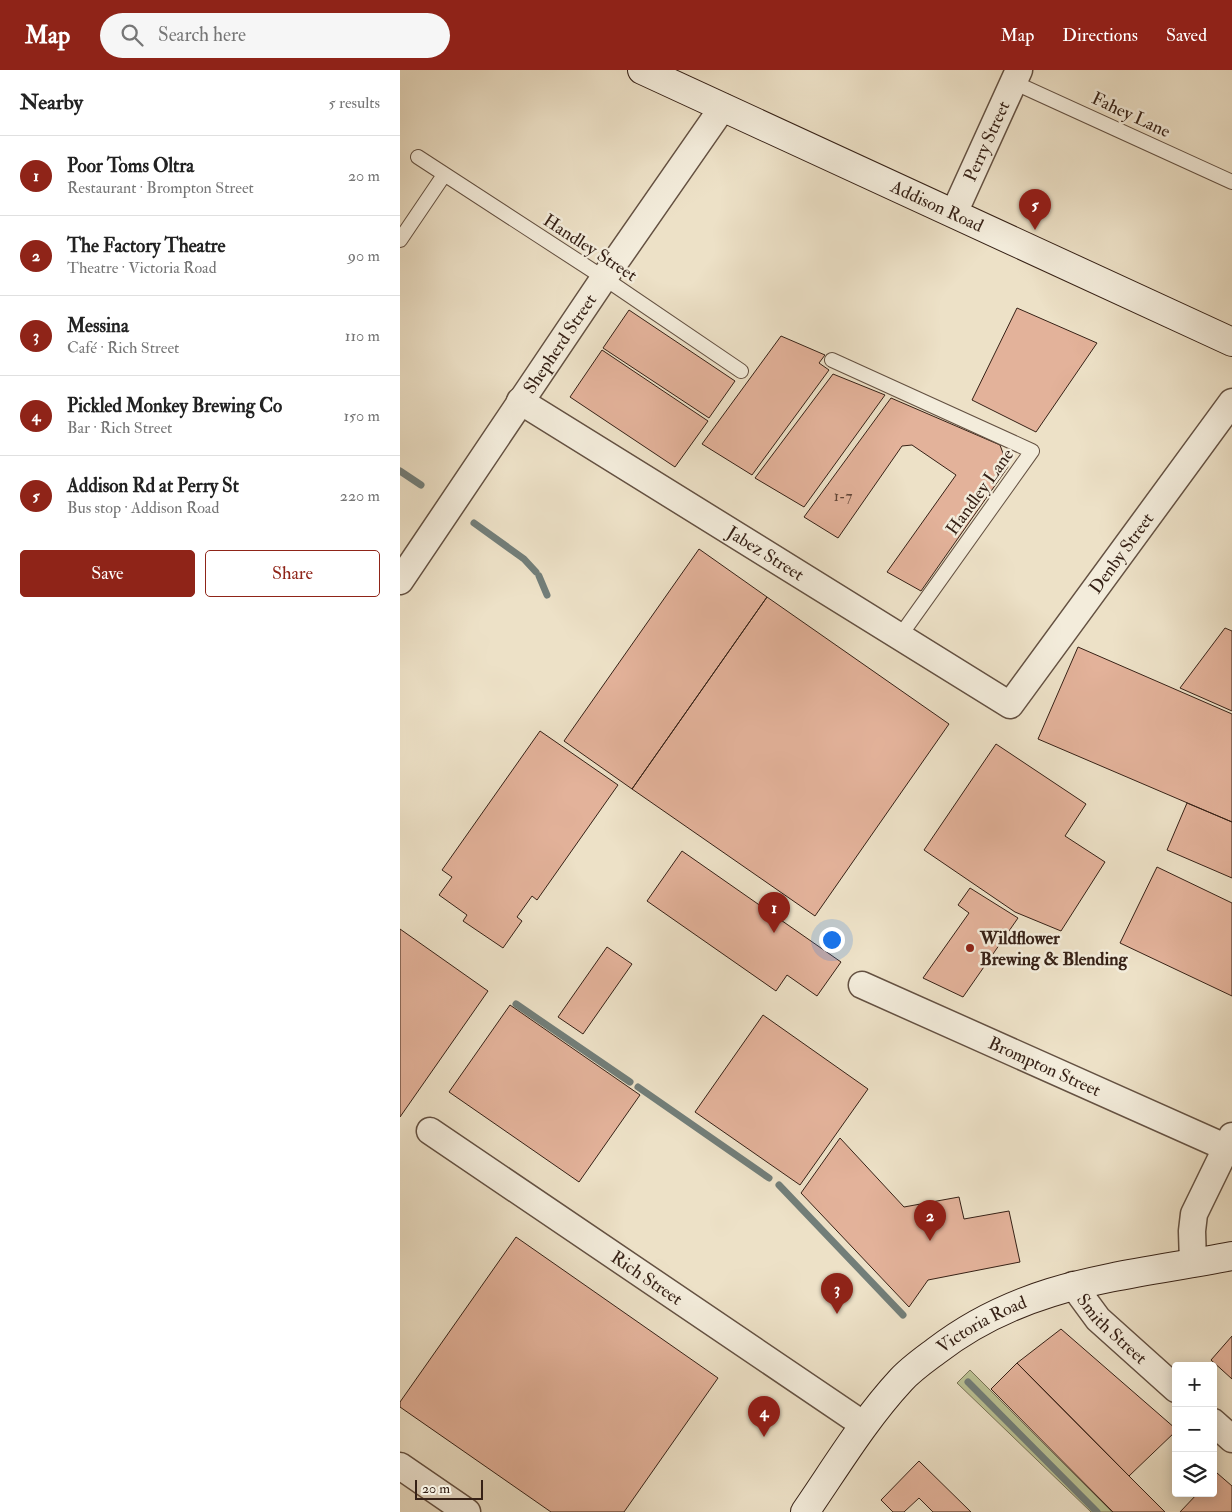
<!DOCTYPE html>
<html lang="en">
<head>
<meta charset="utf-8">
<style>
	body { margin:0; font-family:"IM FELL Double Pica",serif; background:#f6f6f6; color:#222 }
	.controls { position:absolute; right:15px; bottom:15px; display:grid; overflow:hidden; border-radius:5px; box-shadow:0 2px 12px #0003 }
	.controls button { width:45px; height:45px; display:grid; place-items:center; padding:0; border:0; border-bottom:1px solid #e0e0e0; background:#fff; color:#222; font:25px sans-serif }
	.scale { position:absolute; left:15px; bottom:12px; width:68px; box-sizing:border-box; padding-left:5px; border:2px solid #362116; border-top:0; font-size:14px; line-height:18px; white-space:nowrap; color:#362116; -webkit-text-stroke:4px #f3ecdb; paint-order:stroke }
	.you { position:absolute; left:431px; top:869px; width:18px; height:18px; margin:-12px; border:4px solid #fff; border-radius:50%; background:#1a73e8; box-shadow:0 0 0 8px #1a73e833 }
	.badge { display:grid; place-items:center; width:32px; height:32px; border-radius:50%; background:#8f2418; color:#fff; font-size:16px; font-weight:700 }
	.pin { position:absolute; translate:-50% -41px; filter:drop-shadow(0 1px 2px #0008) }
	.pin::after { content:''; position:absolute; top:26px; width:18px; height:15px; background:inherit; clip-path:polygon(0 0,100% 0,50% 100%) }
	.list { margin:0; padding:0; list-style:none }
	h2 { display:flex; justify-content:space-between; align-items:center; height:65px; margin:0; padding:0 20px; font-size:21px }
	h2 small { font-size:16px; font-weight:400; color:#767676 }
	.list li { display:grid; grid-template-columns:32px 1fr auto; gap:15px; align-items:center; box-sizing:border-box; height:80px; padding:0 20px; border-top:1px solid #e0e0e0 }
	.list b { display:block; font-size:19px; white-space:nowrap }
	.list p { margin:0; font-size:16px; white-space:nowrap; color:#767676 }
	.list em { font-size:16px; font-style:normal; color:#767676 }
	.actions { display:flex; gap:10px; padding:15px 20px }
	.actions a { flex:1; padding:11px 0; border:1px solid #8f2418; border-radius:5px; text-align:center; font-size:18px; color:#8f2418 }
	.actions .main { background:#8f2418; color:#fff }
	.icon { flex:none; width:28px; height:28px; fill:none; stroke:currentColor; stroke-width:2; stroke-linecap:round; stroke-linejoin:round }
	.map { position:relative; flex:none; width:832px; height:1442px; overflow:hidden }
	header { display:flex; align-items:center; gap:30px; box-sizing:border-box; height:70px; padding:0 25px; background:#8f2418; color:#fff }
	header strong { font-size:24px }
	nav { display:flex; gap:28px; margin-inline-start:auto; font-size:18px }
	.search { width:350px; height:45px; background:#f6f6f6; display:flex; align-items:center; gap:12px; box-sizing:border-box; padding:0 18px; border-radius:28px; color:#767676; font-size:19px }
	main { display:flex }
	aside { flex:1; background:#fff }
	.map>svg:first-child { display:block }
	.green { fill:#bbc294; stroke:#787255 }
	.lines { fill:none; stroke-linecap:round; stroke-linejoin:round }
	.stream { stroke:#727e79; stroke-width:7 }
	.building { fill:#e3b29a; stroke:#362116 }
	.lane-casing { stroke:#645142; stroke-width:16 }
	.street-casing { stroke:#645142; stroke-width:29 }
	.secondary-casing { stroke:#362116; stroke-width:30 }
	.lane { stroke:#f3ecdb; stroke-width:14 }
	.street { stroke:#f3ecdb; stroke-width:26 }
	.secondary { stroke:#f3ecdb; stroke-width:28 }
	.poi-dot { fill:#8f2418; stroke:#f3ecdb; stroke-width:2 }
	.labels { text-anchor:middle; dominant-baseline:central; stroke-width:5; stroke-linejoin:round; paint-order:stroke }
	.number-label { font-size:15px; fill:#614537 }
	.street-label { font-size:18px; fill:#362116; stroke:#f3ecdb }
	.poi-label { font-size:18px; font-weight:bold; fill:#362116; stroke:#f3ecdb; text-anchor:start }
</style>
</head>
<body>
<header>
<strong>Map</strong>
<div class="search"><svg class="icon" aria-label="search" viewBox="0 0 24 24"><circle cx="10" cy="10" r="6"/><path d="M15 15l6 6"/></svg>Search here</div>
<nav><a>Map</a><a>Directions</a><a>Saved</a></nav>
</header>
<main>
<aside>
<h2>Nearby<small>5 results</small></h2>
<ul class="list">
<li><span class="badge">1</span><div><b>Poor Toms Oltra</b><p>Restaurant · Brompton Street</p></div><em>20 m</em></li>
<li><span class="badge">2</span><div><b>The Factory Theatre</b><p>Theatre · Victoria Road</p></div><em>90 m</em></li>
<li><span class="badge">3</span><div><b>Messina</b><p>Café · Rich Street</p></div><em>110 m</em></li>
<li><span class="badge">4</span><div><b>Pickled Monkey Brewing Co</b><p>Bar · Rich Street</p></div><em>150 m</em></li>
<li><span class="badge">5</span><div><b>Addison Rd at Perry St</b><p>Bus stop · Addison Road</p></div><em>220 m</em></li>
</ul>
<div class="actions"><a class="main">Save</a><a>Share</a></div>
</aside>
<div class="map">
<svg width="832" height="1442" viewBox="0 0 832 1442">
	<rect width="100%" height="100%" fill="#ede1c7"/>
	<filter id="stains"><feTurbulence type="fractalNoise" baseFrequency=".004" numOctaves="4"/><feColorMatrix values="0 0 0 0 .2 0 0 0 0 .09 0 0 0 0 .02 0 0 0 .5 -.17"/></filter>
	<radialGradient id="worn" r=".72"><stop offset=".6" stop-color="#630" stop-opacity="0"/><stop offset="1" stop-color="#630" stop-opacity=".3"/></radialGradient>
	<path class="green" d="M570,1300L712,1442H691L557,1313Z"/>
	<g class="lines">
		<path class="stream" d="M0,401L21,415
			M74,453L124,489L136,502
			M139,506L147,525
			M116,934L230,1012
			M238,1017L369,1108
			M379,1115L503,1245
			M568,1312L697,1442"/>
	</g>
	<path class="building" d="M617,238L697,273L636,362L572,330Z
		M229,240L335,311L309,348L203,278Z
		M381,266L425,285L419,293L429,300L352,405L302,374Z
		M202,280L308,351L275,397L170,327Z
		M433,304L485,325L404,437L355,408Z
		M491,328L600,375L608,397L521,521L487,502L556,405L512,375L502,376L438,468L404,447Z
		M299,479L367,527L232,719L164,671Z
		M367,527L549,654L415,846L232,719Z
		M825,558L832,561V641L780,618Z
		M678,577L832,644V752L638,669Z
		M140,661L218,715L137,830L132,826L117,847L122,851L103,878L63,851L67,845L39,825L52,807L42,800Z
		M596,674L686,734L665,766L705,792L661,861L615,842L524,780Z
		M787,733L832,752V808L767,780Z
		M282,781L441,892L417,926L387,905L376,921L247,831Z
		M757,797L832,833V926L720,873Z
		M570,818L618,848L563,927L523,908L569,843L558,835Z
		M0,859L88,921L0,1047Z
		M207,877L232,894L183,964L158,947Z
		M110,935L240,1025L179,1112L49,1022Z
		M363,945L468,1019L400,1115L295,1042Z
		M440,1068L504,1137L559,1127L564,1149L609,1141L620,1192L528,1210L509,1237L401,1123Z
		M116,1167L318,1308L224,1442H151L0,1337V1332Z
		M661,1259L776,1359V1361L729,1406L617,1293Z
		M832,1266V1309L811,1290Z
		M617,1293L729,1406L765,1442H713L591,1319Z
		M519,1391L571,1442H533L519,1428L504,1442H493L481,1430Z
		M817,1403L832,1416V1442H780L798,1423H813V1407Z"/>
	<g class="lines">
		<g class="lane-casing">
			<path id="lane" d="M613,12L832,112
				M18,87L204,208L341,301
				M0,170L44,105
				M432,290L632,381L500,566"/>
		</g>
		<g class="street-casing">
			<g id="street">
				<path id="s1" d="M554,143L619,0"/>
				<path id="s2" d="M120,331L610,635L832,332"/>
				<path id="s3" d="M0,511L204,208L323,37"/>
				<path id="s4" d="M462,915L827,1078"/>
				<path id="s5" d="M30,1061L464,1355"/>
				<path d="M793,1193L792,1161L794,1144L832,1066"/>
				<path id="s6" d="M673,1215L698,1249L776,1319"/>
				<path d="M813,1352L832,1369"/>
				<path d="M0,1396L67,1442"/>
			</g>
		</g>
		<g class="secondary-casing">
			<g id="secondary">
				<path id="s7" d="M242,0L832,272"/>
				<path id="s8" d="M405,1442C436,1397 464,1350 501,1310C511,1299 524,1290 536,1281C627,1211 724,1207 832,1186"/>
			</g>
		</g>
		<use href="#lane" class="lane"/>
		<use href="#street" class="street"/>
		<use href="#secondary" class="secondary"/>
	</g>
	<circle class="poi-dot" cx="570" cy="878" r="5"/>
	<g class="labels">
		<g class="number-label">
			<text x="443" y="426">1-7</text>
		</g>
		<g class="street-label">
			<text transform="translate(731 45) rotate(25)">Fahey Lane</text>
			<text stroke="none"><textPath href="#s1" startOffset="79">Perry Street</textPath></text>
			<text stroke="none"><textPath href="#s7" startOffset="325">Addison Road</textPath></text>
			<text transform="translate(190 178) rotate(33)">Handley Street</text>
			<text stroke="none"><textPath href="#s3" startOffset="286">Shepherd Street</textPath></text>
			<text transform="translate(580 422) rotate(-54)">Handley Lane</text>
			<text stroke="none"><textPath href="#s2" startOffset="289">Jabez Street</textPath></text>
			<text stroke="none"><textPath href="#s2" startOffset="765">Denby Street</textPath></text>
			<text stroke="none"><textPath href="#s4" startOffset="200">Brompton Street</textPath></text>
			<text stroke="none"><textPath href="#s5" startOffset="262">Rich Street</textPath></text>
			<text stroke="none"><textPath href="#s8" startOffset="262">Victoria Road</textPath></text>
			<text stroke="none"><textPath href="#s6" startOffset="59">Smith Street</textPath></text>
		</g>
		<g class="poi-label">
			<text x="580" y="868">Wildflower<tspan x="580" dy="21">Brewing &amp; Blending</tspan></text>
		</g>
	</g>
	<rect width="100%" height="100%" filter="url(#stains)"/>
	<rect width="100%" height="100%" fill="url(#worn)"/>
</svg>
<div class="controls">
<button>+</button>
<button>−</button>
<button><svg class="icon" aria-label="layers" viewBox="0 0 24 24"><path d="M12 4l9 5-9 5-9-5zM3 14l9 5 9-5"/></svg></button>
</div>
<div class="scale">20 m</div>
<div class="you"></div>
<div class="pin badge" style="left:374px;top:863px">1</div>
<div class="pin badge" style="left:530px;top:1171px">2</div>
<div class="pin badge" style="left:437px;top:1244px">3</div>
<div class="pin badge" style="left:364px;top:1367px">4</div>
<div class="pin badge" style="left:635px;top:160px">5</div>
</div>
</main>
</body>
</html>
